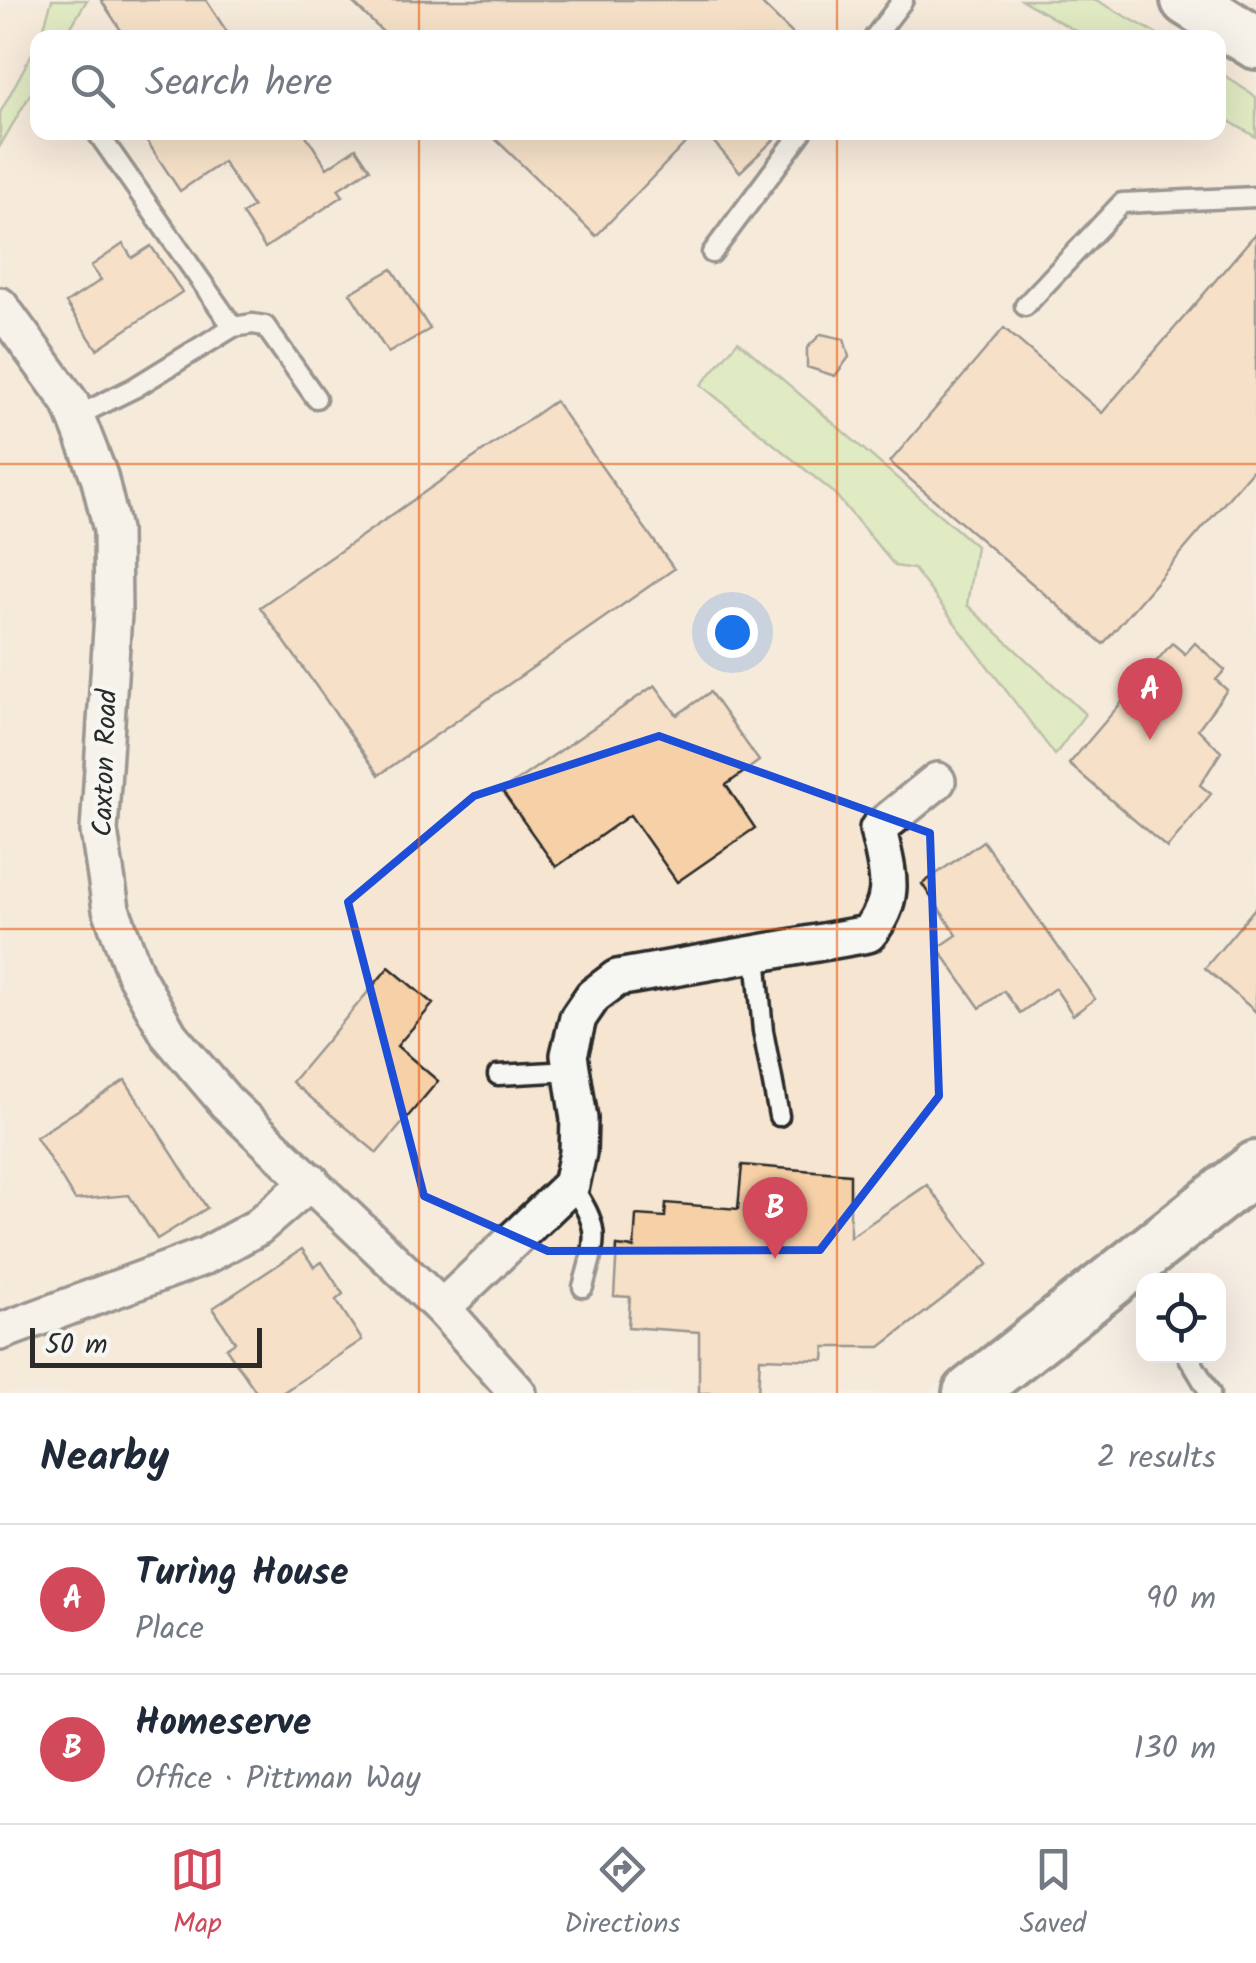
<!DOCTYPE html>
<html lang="en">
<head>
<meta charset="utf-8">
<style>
	body { margin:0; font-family:Kalam,sans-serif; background:#f6f6f7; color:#1f2937 }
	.controls { position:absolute; right:30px; bottom:30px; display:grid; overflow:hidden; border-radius:20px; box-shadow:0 10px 40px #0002 }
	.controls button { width:90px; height:90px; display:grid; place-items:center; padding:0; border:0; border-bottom:2px solid #e0e1e3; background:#fff; color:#1f2937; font:50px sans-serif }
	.scale { position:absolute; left:30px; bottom:25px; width:232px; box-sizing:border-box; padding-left:10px; border:5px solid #2b2b2b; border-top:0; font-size:28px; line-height:35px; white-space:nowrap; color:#2b2b2b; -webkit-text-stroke:8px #f6f6f2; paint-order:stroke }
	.you { position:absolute; left:732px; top:632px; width:35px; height:35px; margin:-25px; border:8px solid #fff; border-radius:50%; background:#1a73e8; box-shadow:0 0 0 15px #1a73e833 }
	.badge { display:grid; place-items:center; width:65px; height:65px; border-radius:50%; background:#d1495b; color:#fff; font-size:32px; font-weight:700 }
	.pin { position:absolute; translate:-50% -82px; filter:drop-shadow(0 2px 5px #0008) }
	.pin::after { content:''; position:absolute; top:52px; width:35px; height:30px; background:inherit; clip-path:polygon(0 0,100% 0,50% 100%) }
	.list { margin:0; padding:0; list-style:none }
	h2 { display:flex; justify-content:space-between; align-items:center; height:130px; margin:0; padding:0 40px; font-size:42px }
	h2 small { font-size:32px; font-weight:400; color:#747a83 }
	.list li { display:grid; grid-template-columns:65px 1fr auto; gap:30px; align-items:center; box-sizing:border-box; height:150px; padding:0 40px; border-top:2px solid #e0e1e3 }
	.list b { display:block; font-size:38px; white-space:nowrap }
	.list p { margin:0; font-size:32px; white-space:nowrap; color:#747a83 }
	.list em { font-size:32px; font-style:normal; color:#747a83 }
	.icon { flex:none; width:55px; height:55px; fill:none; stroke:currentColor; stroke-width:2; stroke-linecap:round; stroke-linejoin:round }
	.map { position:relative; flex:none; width:1256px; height:1393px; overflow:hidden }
	.search { position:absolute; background:#fff; box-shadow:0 10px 40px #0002; left:30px; right:30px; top:30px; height:110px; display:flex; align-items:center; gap:25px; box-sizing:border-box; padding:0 35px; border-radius:20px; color:#747a83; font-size:38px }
	.sheet { height:430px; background:#fff }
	nav { display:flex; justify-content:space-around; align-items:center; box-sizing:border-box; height:140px; border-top:2px solid #e0e1e3; background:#fff; font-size:28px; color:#747a83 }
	nav a { display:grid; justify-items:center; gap:5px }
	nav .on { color:#d1495b }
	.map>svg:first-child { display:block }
	.built { fill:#f6e5d1; fill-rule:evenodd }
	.green { fill:#c5e49c; stroke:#788864; stroke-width:2.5 }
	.building { fill:#f6d0a6; stroke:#2b2b2b; stroke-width:2.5 }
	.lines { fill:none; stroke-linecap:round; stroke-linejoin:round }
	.lane-casing { stroke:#2b2b2b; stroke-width:25 }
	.street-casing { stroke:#2b2b2b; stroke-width:42 }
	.secondary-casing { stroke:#2b2b2b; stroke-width:58 }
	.lane { stroke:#f6f6f2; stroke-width:18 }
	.street { stroke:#f6f6f2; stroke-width:35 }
	.secondary { stroke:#f6f6f2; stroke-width:50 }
	.marked { fill:none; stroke:#1d4ed8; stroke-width:8; stroke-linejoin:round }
	.grid { fill:none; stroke:#e8590c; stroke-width:2.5; stroke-opacity:0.55 }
	.labels { text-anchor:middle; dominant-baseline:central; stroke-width:8; stroke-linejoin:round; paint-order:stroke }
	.street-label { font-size:28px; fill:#2b2b2b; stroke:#f6f6f2 }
</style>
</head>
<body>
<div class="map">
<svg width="1256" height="1393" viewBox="0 0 1256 1393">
	<rect width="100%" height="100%" fill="#f6eee3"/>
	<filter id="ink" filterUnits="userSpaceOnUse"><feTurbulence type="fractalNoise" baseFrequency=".01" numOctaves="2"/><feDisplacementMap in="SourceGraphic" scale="20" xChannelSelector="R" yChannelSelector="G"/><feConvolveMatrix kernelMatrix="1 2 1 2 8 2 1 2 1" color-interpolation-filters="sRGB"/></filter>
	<g filter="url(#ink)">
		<path class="built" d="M7,0H52L46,27L41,37L38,38L37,44L0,113V16Z
			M87,0H1022L1086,37L65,38Z
			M1096,0H1256V97L1219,71L1218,38L1163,37Z
			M37,83L38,132H1218L1219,115L1256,137V1198H1172L927,1393H0V146ZM738,341L967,605L1075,705L1051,750L914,569L895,566L834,493L702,385Z"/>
		<path class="green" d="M52,0H87L65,37H41Z
			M1022,0H1096L1163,37H1086Z
			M37,44V83L0,146V113Z
			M1218,71L1256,97V137L1219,115Z
			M738,341L976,546L967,605L1085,714L1055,755L914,569L895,566L834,493L701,385Z"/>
		<path class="building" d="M101,0H206L231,38H126Z
			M350,0H758L797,38H389Z
			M141,132H304L327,168L356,148L370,169L338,189L343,196L265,248L242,214L253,207L223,162L180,191Z
			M488,132H696L596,236Z
			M705,132H782L740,172Z
			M1256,233V466L1103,644L890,462L1004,328L1102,413Z
			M123,244L132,258L151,246L182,292L97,349L66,303L101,280L91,266Z
			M392,269L430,329L388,353L350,293Z
			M821,334L844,339L849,357L835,376L807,367V348Z
			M555,401L674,569L379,775L260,607Z
			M1172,643L1185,654L1195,643L1225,670L1216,680L1227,690L1198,729L1221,752L1200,785L1211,794L1167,848L1069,764Z
			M655,685L677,715L710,692L759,761L726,785L755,828L677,882L630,815L556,867L502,791Z
			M983,841L1095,999L1073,1015L1055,988L1020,1013L1004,991L980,1008L938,948L957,935L922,884Z
			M1256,907V1012L1205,968Z
			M389,967L433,1004L397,1046L438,1081L377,1153L292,1082Z
			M125,1080L207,1208L157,1239L129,1195L75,1200L36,1137Z
			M742,1165L850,1174V1237L927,1185L988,1264L880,1347H825L824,1360L760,1358L758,1393H699V1332L628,1327L630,1297L614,1296L617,1246L634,1248L636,1215L665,1217L666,1203L738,1209Z
			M302,1249L314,1267L322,1262L343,1294L336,1300L362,1340L282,1393H257L226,1348L235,1342L213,1308Z"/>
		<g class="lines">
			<g class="lane-casing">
				<path id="lane" d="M874,38L903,0
					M97,132L233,327
					M712,253L802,132
					M1025,306L1122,203L1256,197
					M75,417L134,388L233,327L253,324L265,326L316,398
					M756,955L763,1031L779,1116
					M498,1075L572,1071
					M571,1185C601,1229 597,1237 583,1287
					M1188,1356L1210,1393"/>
			</g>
			<g class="street-casing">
				<path id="street" d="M0,306L70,402L99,476L112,530L113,614L99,831L111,909L135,974L169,1035L226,1102L442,1308L518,1393
					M442,1308L571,1185L578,1153L579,1119L569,1055L578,1018L593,996L617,978L868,934C899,896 887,872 878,829L937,781
					M0,1332L205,1256L258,1227L311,1181"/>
			</g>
			<g class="secondary-casing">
				<path id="secondary" d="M1187,0L1256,43
					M969,1393L1256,1167"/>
			</g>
			<use href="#lane" class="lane"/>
			<use href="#street" class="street"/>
			<use href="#secondary" class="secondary"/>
		</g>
	</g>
	<path d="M0 0H1256V1393H0ZM659,736L930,833L939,1096L820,1250L548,1251L424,1196L348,902L474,796Z" fill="#f6eee3" fill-opacity=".55" fill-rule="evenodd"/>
	<path class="marked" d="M659,736L930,833L939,1096L820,1250L548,1251L424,1196L348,902L474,796Z"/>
	<path class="grid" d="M419,0V38M837,0V38M419,132V1393M837,132V1393M0,464H1256M0,929H1256"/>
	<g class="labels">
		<g class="street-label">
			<text transform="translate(106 763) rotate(-88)">Caxton Road</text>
		</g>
	</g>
</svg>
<div class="controls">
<button><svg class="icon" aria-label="locate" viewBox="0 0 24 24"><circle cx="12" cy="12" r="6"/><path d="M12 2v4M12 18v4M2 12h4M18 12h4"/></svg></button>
</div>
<div class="scale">50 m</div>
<div class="you"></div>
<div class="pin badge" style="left:1150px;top:740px">A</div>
<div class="pin badge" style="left:775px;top:1259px">B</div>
<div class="search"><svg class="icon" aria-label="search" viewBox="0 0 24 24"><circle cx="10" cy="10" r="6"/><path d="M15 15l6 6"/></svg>Search here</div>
</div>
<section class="sheet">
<h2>Nearby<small>2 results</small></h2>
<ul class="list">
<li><span class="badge">A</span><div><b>Turing House</b><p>Place</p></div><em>90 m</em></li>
<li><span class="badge">B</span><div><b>Homeserve</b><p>Office · Pittman Way</p></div><em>130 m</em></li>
</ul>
</section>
<nav>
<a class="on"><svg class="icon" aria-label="map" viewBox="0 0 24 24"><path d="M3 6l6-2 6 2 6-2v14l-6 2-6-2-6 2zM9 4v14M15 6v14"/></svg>Map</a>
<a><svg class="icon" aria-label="directions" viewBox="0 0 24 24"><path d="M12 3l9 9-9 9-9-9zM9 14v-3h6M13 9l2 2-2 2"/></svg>Directions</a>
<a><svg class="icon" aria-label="saved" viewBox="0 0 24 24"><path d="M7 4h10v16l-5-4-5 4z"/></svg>Saved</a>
</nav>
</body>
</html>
